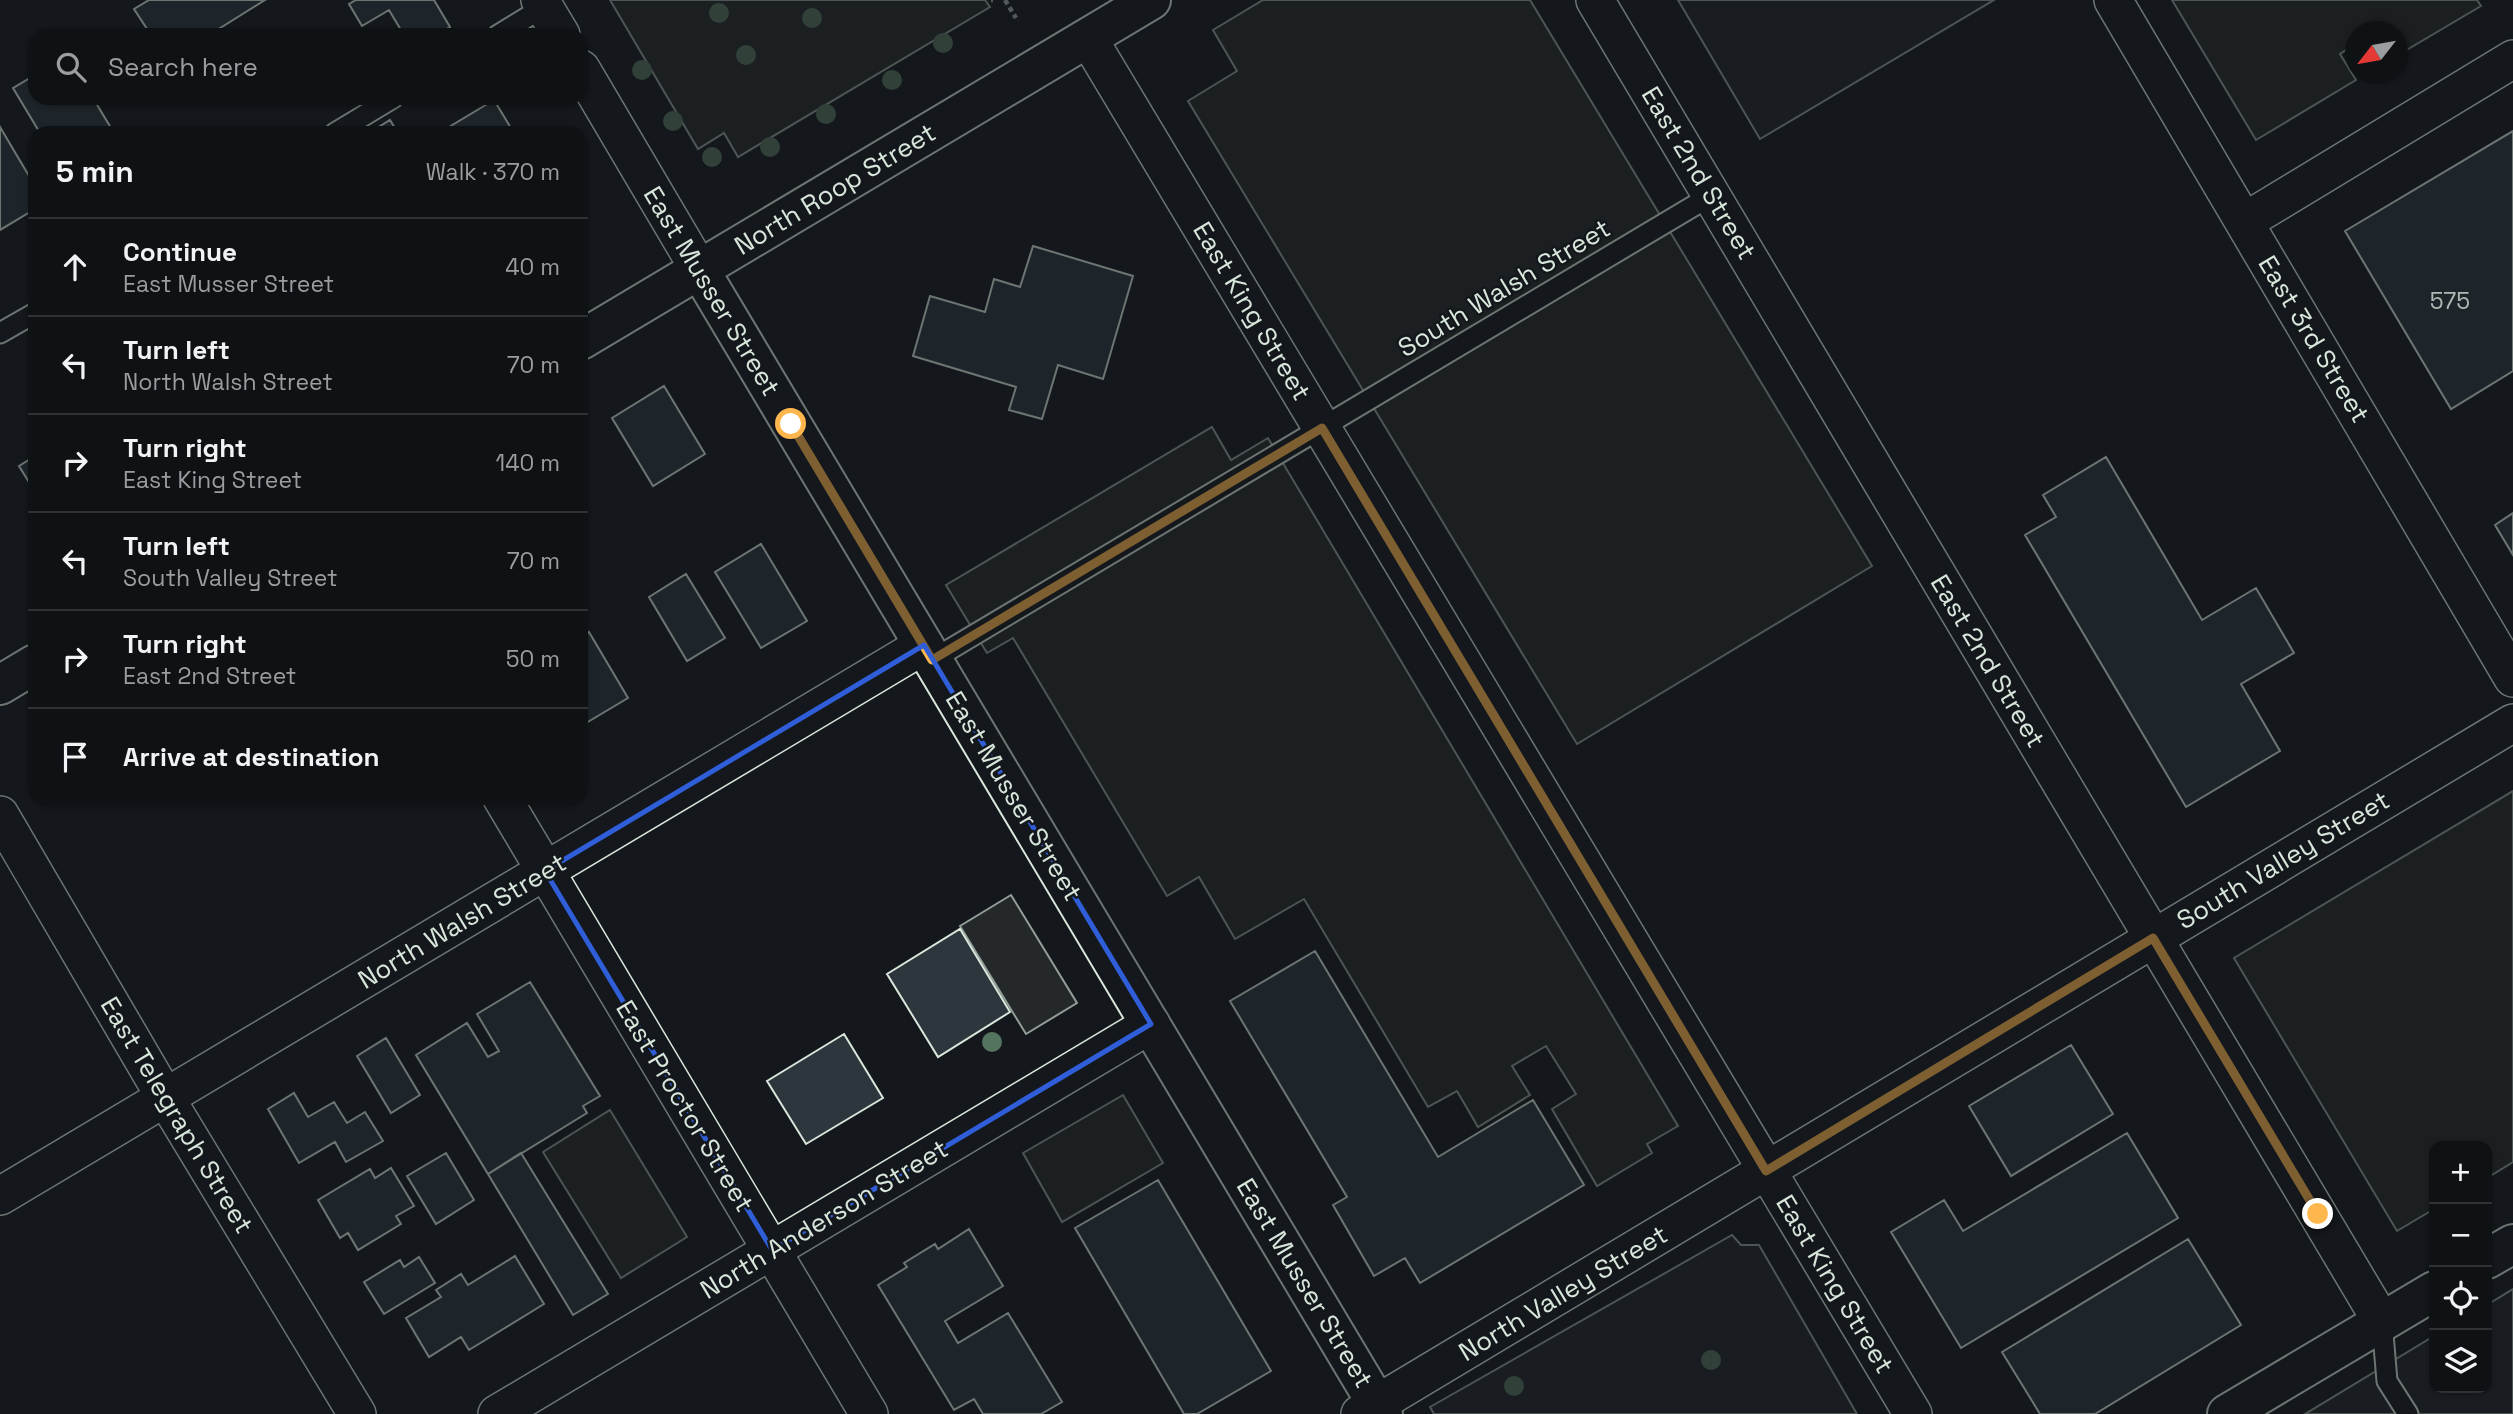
<!DOCTYPE html>
<html lang="en">
<head>
<meta charset="utf-8">
<style>
	body { margin:0; font-family:"Space Grotesk",sans-serif; background:#181b1e; color:#f1f3f6 }
	.controls { position:absolute; right:21px; bottom:21px; display:grid; overflow:hidden; border-radius:14px; box-shadow:0 2px 5px #0004 }
	.controls button { width:63px; height:63px; display:grid; place-items:center; padding:0; border:0; border-bottom:2px solid #2f3234; background:#0f1215; color:#f1f3f6; font:35px sans-serif }
	.compass { position:absolute; left:2345px; top:21px; width:63px; height:63px; border-radius:50%; background:#0f1215; box-shadow:0 2px 5px #0004; rotate:239deg }
	.stop { position:absolute; width:21px; height:21px; margin:-16px; border:5px solid #ffb74d; border-radius:50%; background:#fff }
	.stop.end { background:#ffb74d; border-color:#fff; box-shadow:0 2px 7px #0008 }
	.list { margin:0; padding:0; list-style:none }
	h2 { display:flex; justify-content:space-between; align-items:center; height:91px; margin:0; padding:0 28px; font-size:30px }
	h2 small { font-size:23px; font-weight:400; color:#9b9ea0 }
	.list li { display:grid; grid-template-columns:46px 1fr auto; gap:21px; align-items:center; box-sizing:border-box; height:98px; padding:0 28px; border-top:2px solid #2f3234 }
	.list b { display:block; font-size:26px; white-space:nowrap }
	.list p { margin:0; font-size:23px; white-space:nowrap; color:#9b9ea0 }
	.list em { font-size:23px; font-style:normal; color:#9b9ea0 }
	.icon { flex:none; width:38px; height:38px; fill:none; stroke:currentColor; stroke-width:2; stroke-linecap:round; stroke-linejoin:round }
	.map { position:relative; flex:none; width:2513px; height:1414px; overflow:hidden }
	.search { position:absolute; background:#0f1215; box-shadow:0 2px 5px #0004; left:28px; top:28px; width:560px; height:77px; display:flex; align-items:center; gap:18px; box-sizing:border-box; padding:0 24px; border-radius:21px; color:#9b9ea0; font-size:26px }
	.panel { position:absolute; background:#0f1215; box-shadow:0 2px 5px #0004; left:28px; top:126px; width:560px; height:679px; border-radius:21px }
	.map>svg:first-child { display:block }
	.green { fill:#202428; stroke:#939e99; stroke-width:2 }
	.parking { fill:#24282b; stroke:#939e99; stroke-width:2 }
	.building { fill:#2c363c; stroke:#d8e6dc; stroke-width:2 }
	.lines { fill:none; stroke-linecap:round; stroke-linejoin:round }
	.lane-casing { stroke:#d8e6dc; stroke-width:23 }
	.street-casing { stroke:#d8e6dc; stroke-width:40 }
	.secondary-casing { stroke:#d8e6dc; stroke-width:42 }
	.path { stroke:#9da8a2; stroke-width:4.5; stroke-dasharray:5 3.5; stroke-linecap:butt }
	.lane { stroke:#14181c; stroke-width:19 }
	.street { stroke:#14181c; stroke-width:37 }
	.secondary { stroke:#14181c; stroke-width:38 }
	.tree { fill:#55745f }
	.route { stroke:#ffb74d; stroke-width:9 }
	.marked { fill:none; stroke:#305dd8; stroke-width:5; stroke-linejoin:round }
	.labels { text-anchor:middle; dominant-baseline:central; stroke-width:5; stroke-linejoin:round; paint-order:stroke }
	.number-label { font-size:23px; fill:#adbab4 }
	.street-label { font-size:26px; fill:#d8e6dc; stroke:#14181c }
</style>
</head>
<body>
<div class="map">
<svg width="2513" height="1414" viewBox="0 0 2513 1414">
	<rect width="100%" height="100%" fill="#14181c"/>
	<path class="green" d="M1678,0H1994L1760,139Z
		M1732,1235L1741,1245H1759L1857,1414H1434L1430,1407Z
		M2513,1289V1414H2305L2434,1336V1388H2487V1305Z"/>
	<path class="parking" d="M610,0H985L990,7L738,157L724,133L698,149Z
		M1263,0H1530L1872,566L1577,744L1188,101L1237,71L1213,30Z
		M2172,0H2477L2481,6L2398,55V32H2356L2355,44L2340,54L2356,80L2256,140Z
		M1212,427L1231,460L1268,438L1678,1126L1647,1144L1652,1153L1597,1186L1552,1109L1576,1094L1546,1046L1512,1066L1530,1095L1478,1127L1457,1091L1428,1107L1304,899L1235,939L1199,877L1167,896L1013,638L987,653L946,585Z
		M2513,791V1162L2487,1178V1146H2434V1209L2397,1231L2234,958Z
		M1011,895L1077,1003L1026,1034L960,926Z
		M1123,1095L1163,1163L1062,1222L1023,1153Z
		M610,1110L687,1237L621,1278L543,1152Z"/>
	<path class="building" d="M149,0H265L217,30L220,35H151L134,9Z
		M356,0H434L450,27L436,35H404L389,10L362,26L349,4Z
		M35,75V98H93L114,133H40L13,88Z
		M494,100L514,133H453L449,127Z
		M390,120L398,133H369Z
		M0,127L35,186V209L0,230Z
		M2513,131V371L2451,409L2345,231Z
		M1033,246L1133,276L1103,379L1058,365L1042,419L1009,410L1016,387L913,356L930,296L985,312L994,279L1020,287Z
		M664,386L705,454L653,486L612,418Z
		M35,456V492L19,466Z
		M2106,457L2202,620L2256,588L2294,653L2241,684L2280,751L2186,807L2025,535L2056,517L2043,495Z
		M2513,513V555L2495,525Z
		M761,544L807,621L761,648L715,572Z
		M686,574L725,638L687,661L649,597Z
		M589,632L628,698L581,726V637Z
		M960,929L1010,1012L938,1057L887,974Z
		M1315,951L1438,1157L1533,1100L1584,1185L1420,1283L1405,1258L1374,1276L1333,1205L1347,1197L1230,1001Z
		M530,982L600,1096L583,1106L587,1113L488,1174L416,1055L467,1023L488,1057L499,1051L477,1014Z
		M844,1034L883,1098L806,1144L767,1081Z
		M386,1038L420,1095L391,1113L357,1056Z
		M2071,1045L2113,1114L2011,1176L1969,1106Z
		M294,1093L308,1117L334,1102L347,1123L365,1112L383,1141L346,1162L335,1142L299,1163L268,1109Z
		M2127,1133L2178,1218L1961,1348L1891,1232L1944,1200L1963,1231Z
		M446,1153L474,1200L436,1224L407,1176Z
		M521,1153L608,1294L573,1315L488,1174Z
		M391,1168L414,1206L396,1216L401,1224L358,1250L348,1233L340,1238L318,1200L370,1169L375,1178Z
		M1158,1180L1271,1371L1197,1414H1184L1075,1228Z
		M969,1229L1003,1286L945,1321L958,1343L1008,1313L1062,1402L1041,1414H983L974,1399L954,1410L878,1285L907,1267L904,1263L935,1244L938,1249Z
		M2188,1239L2241,1325L2095,1414H2040L2002,1352Z
		M515,1256L544,1304L469,1350L461,1337L429,1357L406,1318L441,1297L436,1290L461,1274L468,1285Z
		M419,1257L435,1283L384,1314L364,1282L400,1260L404,1267Z"/>
	<g class="lines">
		<g class="lane-casing">
			<path id="lane" d="M498,35L544,7
				M335,133L393,98
				M0,333L35,313
				M932,660L1712,195
				M2382,1322L2387,1381L2408,1414"/>
		</g>
		<g class="street-casing">
			<path id="street" d="M540,0L561,35
				M1595,0L2382,1322
				M2113,0L2513,678
				M1088,38L1913,1414
				M581,69L699,269
				M2244,222L2513,59
				M502,798L869,1414
				M0,815L165,1097L357,1414
				M0,1196L924,645
				M497,1414L1151,1024
				M1360,1414L2513,723"/>
		</g>
		<g class="secondary-casing">
			<path id="secondary" d="M699,269L1383,1414
				M581,340L1151,0
				M0,685L35,664
				M2487,1259L2513,1244
				M2227,1414L2434,1291"/>
		</g>
		<path class="path" d="M991,0H993
			M1005,0L1016,18"/>
		<use href="#lane" class="lane"/>
		<use href="#street" class="street"/>
		<use href="#secondary" class="secondary"/>
	</g>
	<g class="tree">
		<circle cx="719" cy="13" r="10"/>
		<circle cx="812" cy="18" r="10"/>
		<circle cx="943" cy="43" r="10"/>
		<circle cx="746" cy="55" r="10"/>
		<circle cx="642" cy="70" r="10"/>
		<circle cx="892" cy="80" r="10"/>
		<circle cx="826" cy="114" r="10"/>
		<circle cx="673" cy="121" r="10"/>
		<circle cx="770" cy="147" r="10"/>
		<circle cx="712" cy="157" r="10"/>
		<circle cx="992" cy="1042" r="10"/>
		<circle cx="1711" cy="1360" r="10"/>
		<circle cx="1514" cy="1386" r="10"/>
	</g>
	<g class="lines">
		<path class="route" d="M791,424L932,660L1322,428L1766,1171L2153,938L2318,1214"/>
	</g>
	<path d="M0 0H2513V1414H0ZM924,645L1151,1024L772,1250L545,871Z" fill="#14181c" fill-opacity=".55" fill-rule="evenodd"/>
	<path class="marked" d="M924,645L1151,1024L772,1250L545,871Z"/>
	<g class="labels">
		<g class="number-label">
			<text x="2450" y="301">575</text>
		</g>
		<g class="street-label">
			<text transform="translate(1699 173) rotate(59)">East 2nd Street</text>
			<text transform="translate(835 189) rotate(-31)">North Roop Street</text>
			<text transform="translate(1504 288) rotate(-31)">South Walsh Street</text>
			<text transform="translate(712 291) rotate(59)">East Musser Street</text>
			<text transform="translate(1252 311) rotate(59)">East King Street</text>
			<text transform="translate(2314 339) rotate(59)">East 3rd Street</text>
			<text transform="translate(1988 661) rotate(59)">East 2nd Street</text>
			<text transform="translate(1014 796) rotate(59)">East Musser Street</text>
			<text transform="translate(2283 860) rotate(-31)">South Valley Street</text>
			<text transform="translate(462 921) rotate(-31)">North Walsh Street</text>
			<text transform="translate(685 1106) rotate(59)">East Proctor Street</text>
			<text transform="translate(177 1115) rotate(59)">East Telegraph Street</text>
			<text transform="translate(824 1219) rotate(-31)">North Anderson Street</text>
			<text transform="translate(1305 1283) rotate(59)">East Musser Street</text>
			<text transform="translate(1835 1284) rotate(59)">East King Street</text>
			<text transform="translate(1563 1293) rotate(-31)">North Valley Street</text>
		</g>
	</g>
</svg>
<div class="controls">
<button>+</button>
<button>−</button>
<button><svg class="icon" aria-label="locate" viewBox="0 0 24 24"><circle cx="12" cy="12" r="6"/><path d="M12 2v4M12 18v4M2 12h4M18 12h4"/></svg></button>
<button><svg class="icon" aria-label="layers" viewBox="0 0 24 24"><path d="M12 4l9 5-9 5-9-5zM3 14l9 5 9-5"/></svg></button>
</div>
<svg class="compass" viewBox="-18 -18 36 36"><path d="M0-13l5 13h-10z" fill="#e53935"/><path d="M0 13l5-13h-10z" fill="#9b9ea0"/></svg>
<div class="stop" style="left:791px;top:424px"></div>
<div class="stop end" style="left:2318px;top:1214px"></div>
<div class="search"><svg class="icon" aria-label="search" viewBox="0 0 24 24"><circle cx="10" cy="10" r="6"/><path d="M15 15l6 6"/></svg>Search here</div>
<section class="panel">
<h2>5 min<small>Walk · 370 m</small></h2>
<ul class="list">
<li><svg class="icon" aria-label="ahead" viewBox="0 0 24 24"><path d="M12 20V5M6 11l6-6 6 6"/></svg><div><b>Continue</b><p>East Musser Street</p></div><em>40 m</em></li>
<li><svg class="icon" aria-label="left" viewBox="0 0 24 24"><path d="M17 20v-9H6M10 6l-5 5 5 5"/></svg><div><b>Turn left</b><p>North Walsh Street</p></div><em>70 m</em></li>
<li><svg class="icon" aria-label="right" viewBox="0 0 24 24"><path d="M7 20v-9h11M14 6l5 5-5 5"/></svg><div><b>Turn right</b><p>East King Street</p></div><em>140 m</em></li>
<li><svg class="icon" aria-label="left" viewBox="0 0 24 24"><path d="M17 20v-9H6M10 6l-5 5 5 5"/></svg><div><b>Turn left</b><p>South Valley Street</p></div><em>70 m</em></li>
<li><svg class="icon" aria-label="right" viewBox="0 0 24 24"><path d="M7 20v-9h11M14 6l5 5-5 5"/></svg><div><b>Turn right</b><p>East 2nd Street</p></div><em>50 m</em></li>
<li><svg class="icon" aria-label="arrive" viewBox="0 0 24 24"><path d="M6 21V4h12l-3 4 3 4H6"/></svg><div><b>Arrive at destination</b></div></li>
</ul>
</section>
</div>
</body>
</html>
